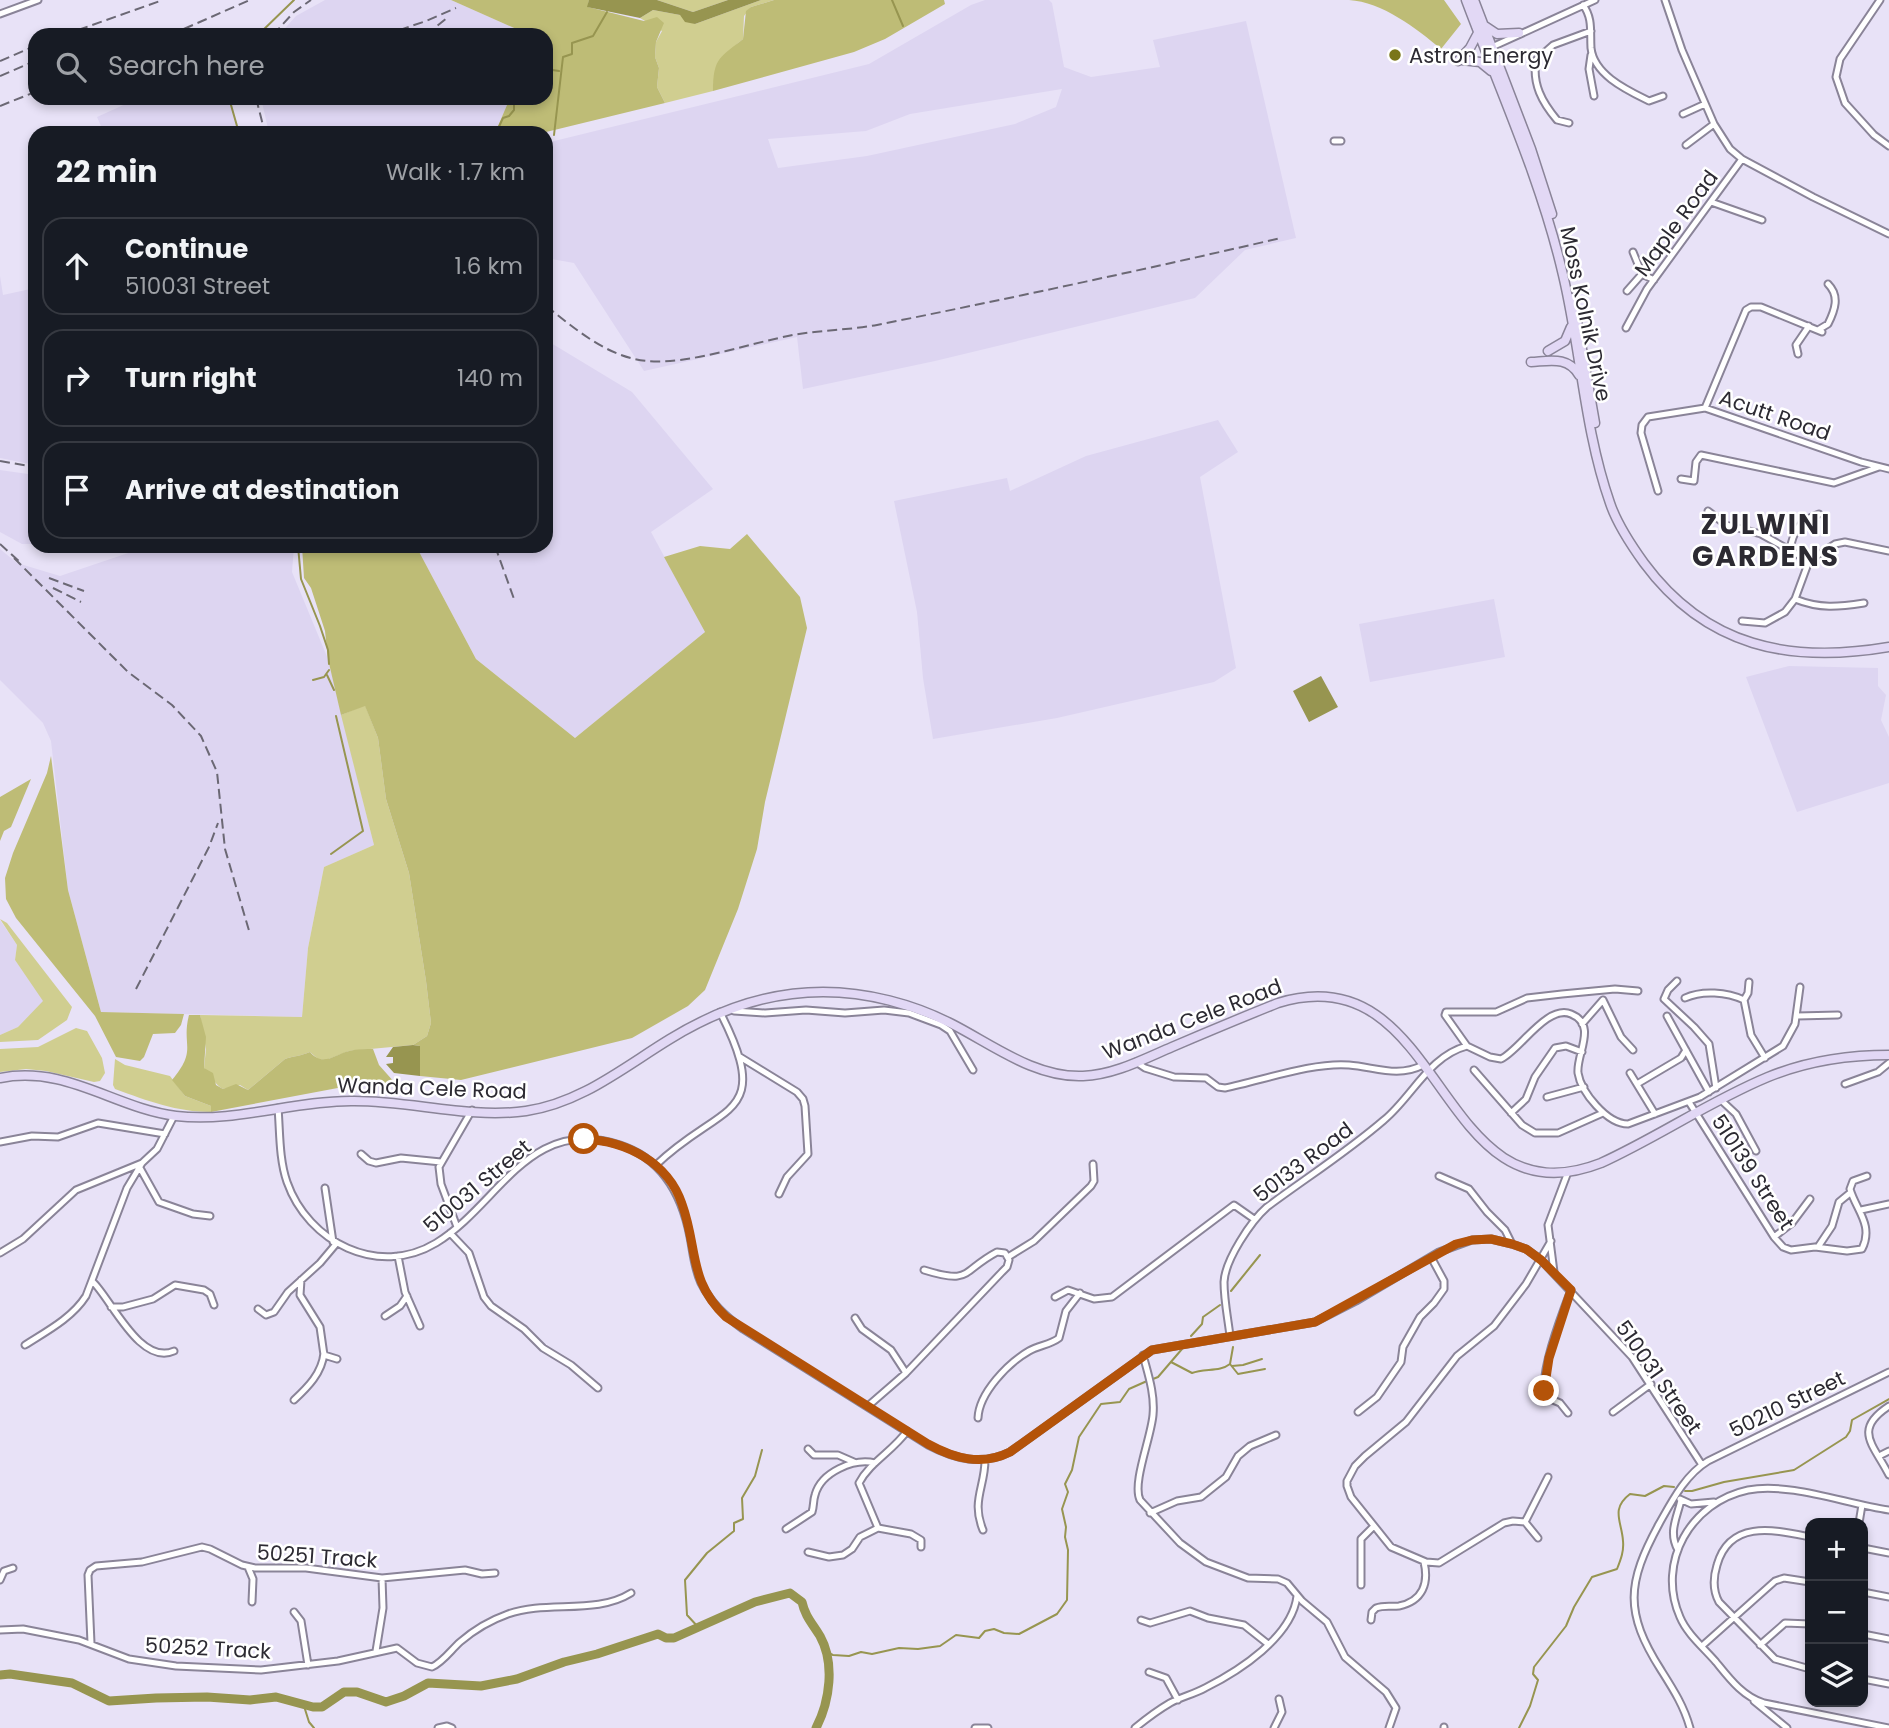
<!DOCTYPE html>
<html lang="en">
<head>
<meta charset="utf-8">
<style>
	body { margin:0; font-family:Poppins,sans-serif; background:#242831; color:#f1f3f6 }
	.controls { position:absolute; right:21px; bottom:21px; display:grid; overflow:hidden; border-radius:14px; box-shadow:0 4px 10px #0003 }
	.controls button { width:63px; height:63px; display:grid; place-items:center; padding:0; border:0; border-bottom:2px solid #363941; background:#171b24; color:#f1f3f6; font:35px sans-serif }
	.stop { position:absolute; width:21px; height:21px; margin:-16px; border:5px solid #b45309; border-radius:50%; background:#fff }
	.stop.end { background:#b45309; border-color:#fff; box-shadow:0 2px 7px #0008 }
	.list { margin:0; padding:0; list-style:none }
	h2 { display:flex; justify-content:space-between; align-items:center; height:91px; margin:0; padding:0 28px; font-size:30px }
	h2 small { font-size:23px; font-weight:400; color:#9ea1a6 }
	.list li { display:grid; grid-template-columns:46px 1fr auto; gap:21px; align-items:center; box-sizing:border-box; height:98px; margin:0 14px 14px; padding:0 14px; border:2px solid #363941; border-radius:21px }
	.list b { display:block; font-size:26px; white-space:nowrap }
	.list p { margin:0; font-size:23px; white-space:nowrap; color:#9ea1a6 }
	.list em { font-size:23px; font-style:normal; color:#9ea1a6 }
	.icon { flex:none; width:38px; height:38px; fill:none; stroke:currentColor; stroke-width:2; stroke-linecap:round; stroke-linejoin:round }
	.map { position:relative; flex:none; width:1889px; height:1728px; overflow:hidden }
	.search { position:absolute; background:#171b24; box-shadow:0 4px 10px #0003; left:28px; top:28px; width:525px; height:77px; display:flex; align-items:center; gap:18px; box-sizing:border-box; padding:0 24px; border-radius:21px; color:#9ea1a6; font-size:26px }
	.panel { position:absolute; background:#171b24; box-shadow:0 4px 10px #0003; left:28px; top:126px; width:525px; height:427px; border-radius:21px }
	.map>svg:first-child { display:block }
	.built { fill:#ddd5f1; fill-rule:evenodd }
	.green { fill:#d0ce90 }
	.forest { fill:#bebc76 }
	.water { fill:#979550 }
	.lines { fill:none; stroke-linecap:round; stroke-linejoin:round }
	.stream { stroke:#979550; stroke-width:2 }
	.river { stroke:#979550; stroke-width:9 }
	.street-casing { stroke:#8a8498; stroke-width:9 }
	.secondary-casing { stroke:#8a8498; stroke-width:11 }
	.street { stroke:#fff; stroke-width:5 }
	.secondary { stroke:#e2d8f5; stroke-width:8 }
	.rail { stroke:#6b6874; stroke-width:2; stroke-dasharray:10 5; stroke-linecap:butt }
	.route { stroke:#b45309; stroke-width:9 }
	.poi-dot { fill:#797519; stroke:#fff; stroke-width:2.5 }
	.labels { text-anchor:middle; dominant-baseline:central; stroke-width:5; stroke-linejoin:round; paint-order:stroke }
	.poi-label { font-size:21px; fill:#2c2a32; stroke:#fff; text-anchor:start }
	.street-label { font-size:21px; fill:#2c2a32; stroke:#fff }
	.district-label { font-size:28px; font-weight:bold; letter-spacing:2px; fill:#2c2a32; stroke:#fff }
</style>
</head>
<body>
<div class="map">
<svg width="1889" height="1728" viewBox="0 0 1889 1728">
	<rect width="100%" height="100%" fill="#e8e2f7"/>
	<path class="built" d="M325,0H451L530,35H279L296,16Z
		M985,0H1049L1052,3L1064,67L1091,77L1160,67L1153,40L1246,21L1296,238L1245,250L1195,298L935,361L803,389L797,337L644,371L574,263L546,258V143L869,64L971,5ZM1062,89L1056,107L1015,124L867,156L778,168L768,139L866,131L910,114Z
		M139,98H229L239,133H104L97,117Z
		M261,98H510L495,133H269Z
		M0,276L3,295L35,288V465L0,458Z
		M546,340L632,392L713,489L651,532L705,632L575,738L476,659L416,546H546Z
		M1218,420L1238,452L1200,477L1236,668L1214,682L1057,718L933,739L923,678L917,612L894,501L1007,478L1010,491L1086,456Z
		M0,470L35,475V544H22L0,532Z
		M149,546H294L292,572L328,659L374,845L324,867L308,948L302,1017L101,1012L68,890L51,741L43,723L0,680V549L17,563L60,576Z
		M1494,599L1505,657L1370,682L1359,624Z
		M1789,666L1878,668V686L1886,695L1881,720L1889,737V783L1797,812L1746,677Z
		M0,920L17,945L15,960L44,1001L18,1027L0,1035Z"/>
	<path class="green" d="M657,0H728L693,12Z
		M761,0H774L751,7L744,16L743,39C729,50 713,71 713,91L665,103L657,87L659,68L655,57L656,42L662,31L640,18L653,10L680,15L695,24Z
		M365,705L378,738L386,799L409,873L426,981L431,1023L427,1036L413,1045L349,1051L326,1060L318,1059L310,1052C301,1056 293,1056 285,1059L248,1090L240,1085L223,1089C215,1085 211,1075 204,1068L206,1049L200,1015L302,1017L308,948L324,867L374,845L341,715Z
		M0,919L7,923L72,1007L67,1020L38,1040L0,1042V1035L18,1027L43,1001L15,960L17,945Z
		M76,1028L87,1031L102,1058L105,1073L100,1081L94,1082L46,1071L26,1069L0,1072V1049L38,1047Z
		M115,1059L125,1065L170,1076L185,1096L211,1106V1112C177,1112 148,1101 115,1089L113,1085Z"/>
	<path class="forest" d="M451,0H589L588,7L644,21L657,17L664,23L656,42L655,57L659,68L657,87L665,103L542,133H495L510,98H546V35H530Z
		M774,0H944L945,4L885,39L854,52L713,91C713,57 721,57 743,39L746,11L751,7Z
		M1349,0H1444L1461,24L1441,49C1416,28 1382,2 1349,0Z
		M747,534L800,597L807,628L765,802L757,849L738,909L705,990L688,1006L632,1038L461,1080L420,1076V1046L413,1045L427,1036L431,1023L426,981L409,873L386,799L378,738L365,706L341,715L328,659L325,631L311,588L304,578L302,546H416L476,659L575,738L705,632L664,557L700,546L730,549Z
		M51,756L68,890L101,1012L184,1014L181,1025L175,1033L153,1034L144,1057L140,1061L116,1057L95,1016L16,918L6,899L5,878L13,853L47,773Z
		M31,779L11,827L4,831L0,841V797Z
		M189,1015H200L206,1037L204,1068L213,1073L216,1085L223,1089L236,1084L248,1090L285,1059C293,1056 301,1056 310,1052C323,1067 334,1055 349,1051C357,1049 366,1049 373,1049L379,1065L395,1083L343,1087L211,1112V1106L185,1096L172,1080C198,1049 181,1046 189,1015Z"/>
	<path class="water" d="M589,0H657L693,12L728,0H761L695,24L685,22L680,15L653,10L640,18L587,7Z
		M1321,676L1338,707L1309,722L1293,691Z
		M413,1045L420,1046V1076L394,1073L386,1064L393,1063V1057H386L393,1047Z"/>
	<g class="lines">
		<path class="stream" d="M892,0L903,26
			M258,35L294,0
			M546,69L559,71
			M229,98L239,133
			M496,133L503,118L509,116L514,110V98
			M554,135L563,57L572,54V43L593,36L607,12
			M298,546L301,579L320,626L328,650L329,664
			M327,675L334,690
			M313,680L324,677L329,670
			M331,854L363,831L336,716
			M1231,1291L1260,1255
			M1191,1336L1202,1324L1203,1317L1220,1305
			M1171,1362L1192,1373C1204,1368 1220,1372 1230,1364L1233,1347
			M1230,1364L1238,1374L1265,1369
			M1232,1366L1243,1365L1262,1359
			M1153,1379L1158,1377L1182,1349
			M1685,1491H1692L1724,1482L1794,1470L1846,1437L1850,1431L1852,1420L1889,1399
			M699,1628L687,1615L685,1580L707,1553L734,1531V1523L743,1519L742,1498L755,1476L762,1450
			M826,1652L833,1655L849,1656L861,1652L872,1654L899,1648L918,1649L940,1646L956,1635L979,1638L985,1631L994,1629L1004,1633L1019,1634L1057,1614L1067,1600L1068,1550L1065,1537L1066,1527L1062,1509L1068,1492L1065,1484L1072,1470L1079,1437L1101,1404L1120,1402L1129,1389L1147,1381
			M304,1706L309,1722L314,1728
			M1519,1728L1530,1706L1538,1680L1533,1674L1534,1667L1566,1626L1574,1607L1592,1577L1617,1569C1621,1559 1624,1551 1623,1541C1622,1522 1610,1509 1630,1494L1645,1496L1664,1486L1674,1487"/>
		<path class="river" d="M0,1675L10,1674L72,1683L109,1701L156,1698L207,1697L250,1700L276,1697L313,1707H322L344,1692H357L386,1702L404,1696L428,1683L481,1686L517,1679L564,1662L597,1654L658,1634L666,1638H674L755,1602L790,1593L802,1602C805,1616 812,1623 820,1636C835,1663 830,1701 816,1728"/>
		<g class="street-casing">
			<path id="street" d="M1665,0L1682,50L1714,124L1730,149L1742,159L1813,197L1889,234
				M1880,0L1840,59L1836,77L1845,103L1874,135L1889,146
				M1583,5C1593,18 1590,32 1591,48C1594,75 1627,90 1649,101L1663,96
				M0,14L38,0
				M1492,47L1595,0
				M1591,55L1589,69L1594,96
				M1683,114L1705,104
				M1569,123L1557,120C1542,102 1532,84 1536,60L1553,45L1591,31
				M1334,141H1341
				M1686,145L1714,124
				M1711,202L1762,220
				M1633,252L1642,274
				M1627,291L1642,274L1654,280
				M1626,328L1647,289L1742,159
				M1818,330L1828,324C1835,310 1840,296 1828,284
				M1798,354L1796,345L1809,326
				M1705,408L1746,310L1751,307H1761L1822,332
				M1681,479L1694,481L1696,462L1701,455L1834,483L1879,467
				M1658,491L1641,433L1642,425L1648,417L1705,408L1861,462L1889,469
				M1708,511L1726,525L1761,534L1809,561
				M1790,550C1793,531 1800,520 1819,514
				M1795,599C1820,609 1838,607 1864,603
				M1742,621L1765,623L1785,612L1795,599L1809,561L1835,544L1845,542L1889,551
				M1677,981L1668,990L1664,999L1694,1027L1709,1044L1716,1088
				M1685,998C1702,990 1727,992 1744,1000L1751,1035L1765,1058
				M1603,1000L1621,1037L1633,1050
				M1744,1000L1748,993L1749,982
				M734,1011L765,1013L806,1010L845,1013L884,1010L909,1013L941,1025L950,1031L973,1070
				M1667,1016L1709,1092
				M1797,1016L1838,1015
				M1582,1024L1603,1000
				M1467,1046L1445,1015L1446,1012H1496L1527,998L1562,994L1615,989L1638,991
				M740,1057L797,1092L803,1099L805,1106L808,1154L787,1177L779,1194
				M1136,1062L1145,1068L1174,1077L1206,1078L1218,1087L1225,1088C1261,1081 1312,1062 1349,1065C1375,1067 1398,1078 1423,1065
				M1474,1070L1522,1125L1535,1133H1558L1603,1113
				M1630,1073L1655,1114
				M1637,1084L1681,1058L1686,1050
				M1845,1084L1878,1072L1889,1063
				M1547,1097L1584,1087
				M1722,1101L1736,1114L1756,1151
				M1689,1102L1774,1237L1783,1247L1791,1250L1815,1247L1847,1251L1862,1249C1874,1225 1856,1210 1850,1189L1853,1181L1867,1176
				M278,1108C280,1132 279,1159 287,1182C308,1242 378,1278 436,1243C500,1204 528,1115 620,1145C663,1159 682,1195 690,1237C693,1252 694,1268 701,1283C711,1303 725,1316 743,1329L928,1445C955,1459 982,1466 1010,1452L1152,1350L1315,1322L1356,1301L1439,1252L1472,1240L1491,1239L1512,1244L1526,1249L1541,1260L1632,1357L1702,1465
				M1511,1113L1526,1099L1535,1077L1555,1048L1566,1046L1582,1052
				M0,1142L32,1136L58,1137L98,1123L165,1134
				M361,1154L369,1161L376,1163L401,1158L441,1162
				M656,1165C721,1102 775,1120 720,1012
				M140,1168L159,1202L193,1214L210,1216
				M1439,1176L1469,1189L1487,1212L1505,1230L1512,1244
				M325,1188L333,1242
				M1861,1210L1889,1204
				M457,1227L441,1184L439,1167L472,1110
				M450,1233L469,1253L484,1297L491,1306L524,1329L543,1348L571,1365L598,1388
				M1774,1237L1792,1223L1810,1199
				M1818,1247L1832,1226L1839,1202L1850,1193
				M0,1253L23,1239L76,1190L142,1163
				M398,1256L405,1292L420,1326
				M1008,1257L1034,1241L1091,1186L1094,1181L1093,1164
				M1554,1272L1548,1225L1568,1172
				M301,1280L300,1295L320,1327L324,1355L337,1359
				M93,1282C111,1299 140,1366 174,1351
				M1055,1297L1068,1290L1094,1299L1112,1297L1234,1205L1254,1219
				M111,1307H123L153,1299L175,1285L204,1290L210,1294L214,1305
				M258,1309L266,1315L274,1312L288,1292L320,1263L336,1244
				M385,1316L400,1306L407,1296
				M855,1318L862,1329L891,1350L906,1373
				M1230,1336C1228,1319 1224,1300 1224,1282C1225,1260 1251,1221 1267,1207C1306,1178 1347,1152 1384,1120C1412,1097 1429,1056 1467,1046L1490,1057L1501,1059C1520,1050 1547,1004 1571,1014C1598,1025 1576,1054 1578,1073C1581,1092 1607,1124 1628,1124L1700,1097L1783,1046L1795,1024L1800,987
				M25,1345C47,1331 72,1318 86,1296L127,1188L142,1163L157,1149L174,1116
				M1143,1355C1148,1374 1155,1394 1153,1415C1151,1438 1132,1483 1140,1500L1180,1543L1206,1562L1248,1578L1278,1579L1287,1583L1302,1601L1327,1622L1345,1657L1386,1692L1396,1708L1389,1728
				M294,1400C308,1387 322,1373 324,1353
				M868,1406L906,1373L1002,1272L1007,1267L1009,1260L1005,1253L997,1252C961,1271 972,1285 924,1270
				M1889,1406C1852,1430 1874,1445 1889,1475
				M1358,1412L1377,1397L1401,1362L1403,1347L1420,1317L1434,1303L1444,1289V1281L1431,1257
				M1613,1412L1651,1384
				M1568,1413L1560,1403L1546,1397C1537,1378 1563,1311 1571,1290
				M978,1418C979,1393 1008,1363 1029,1351C1039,1345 1050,1345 1059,1338L1066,1311L1080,1293
				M808,1449L814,1455H838L854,1462
				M1879,1456L1889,1451
				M1548,1477L1525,1522L1513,1521L1504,1523L1439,1563L1426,1562L1391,1547L1351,1497L1347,1486V1481L1355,1466L1365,1456L1406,1422L1457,1356L1494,1326L1526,1284L1551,1241
				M1680,1499L1691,1504L1714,1502
				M1889,1510C1846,1504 1790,1482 1748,1490C1691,1502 1656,1562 1680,1617C1687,1634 1704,1648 1716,1662C1729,1678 1743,1697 1764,1703L1889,1728
				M1150,1513L1177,1501L1201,1497L1226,1477L1238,1456L1250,1446L1276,1435
				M1525,1522L1538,1538
				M1859,1523L1862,1505
				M878,1528L911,1534L921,1540V1547
				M786,1529L812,1512C814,1506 813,1501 815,1495C821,1472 854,1458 875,1463
				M983,1530C971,1501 985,1487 985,1460
				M1810,1537C1775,1530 1730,1519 1717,1565C1713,1578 1713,1591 1719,1602L1775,1659L1810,1669
				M1863,1548L1889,1553
				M1678,1550C1668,1532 1677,1518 1681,1500
				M808,1552L829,1557L843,1555L852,1549L860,1537L878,1528L859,1483C870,1462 893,1451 907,1431
				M248,1567L253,1579L252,1602
				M0,1580L4,1571L13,1568
				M1361,1585V1539L1373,1527
				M1863,1592L1889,1597
				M294,1612L301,1621L308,1665
				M1141,1620L1150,1623L1190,1611L1208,1618L1244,1625L1268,1644
				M1371,1620L1372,1612L1376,1608C1384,1605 1391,1607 1399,1606C1423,1601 1429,1583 1424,1562
				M0,1630L23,1629L79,1640L129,1659L176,1666L261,1670L338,1661L397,1648L417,1663L432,1667C443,1662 451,1650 460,1642C474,1630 491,1620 508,1614C547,1600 596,1615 631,1593
				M1863,1634L1889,1639
				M91,1643L88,1575L90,1570L96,1566L142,1562L202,1547L210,1549L242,1565L255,1568H306L382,1578L465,1570L482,1574L495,1573
				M1760,1645L1785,1623L1810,1624
				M1702,1646L1775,1581L1784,1578L1810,1582
				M376,1651L383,1608L382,1578
				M1149,1672L1166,1678L1178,1700
				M1863,1679L1889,1684
				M1754,1701L1787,1728
				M1444,1727V1728
				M438,1728L447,1726L452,1728
				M975,1728H988
				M1135,1728C1146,1719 1158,1710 1170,1703C1181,1697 1194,1694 1205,1688C1239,1671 1292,1637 1297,1596
				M1274,1728L1282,1712L1279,1699
				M1690,1728C1684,1706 1673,1689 1661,1670C1624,1612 1627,1583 1659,1524C1672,1501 1685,1475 1708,1461L1889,1372"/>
		</g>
		<g class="secondary-casing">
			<path id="secondary" d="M1466,0C1500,91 1541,180 1563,275C1581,350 1584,429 1610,503C1617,524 1631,545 1644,563C1706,647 1790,664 1889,647
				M1474,0L1531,149L1552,214
				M1485,26L1497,34L1519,33
				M1462,60L1480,62L1491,71
				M1458,61L1470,48L1478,33
				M1573,298L1595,423
				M1548,351L1565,341L1571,327
				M1531,362C1550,361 1568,356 1579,375
				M0,1078C67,1065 114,1108 176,1116C235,1123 292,1101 351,1101C409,1100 468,1119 526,1111C581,1103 624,1067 670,1039C717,1010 767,992 823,992C867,992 913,1004 952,1024C993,1045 1035,1078 1083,1076C1114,1075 1144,1059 1172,1047C1207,1032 1243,1017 1278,1003C1447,951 1435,1228 1601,1163C1658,1137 1710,1101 1768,1077C1807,1061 1847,1055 1889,1055"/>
		</g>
		<use href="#street" class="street"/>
		<use href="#secondary" class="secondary"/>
		<path class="rail" d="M64,35L163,0
			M170,35L250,0
			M273,35L294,12L311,0
			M385,35L426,21L456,8
			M426,35L448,17
			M0,61L35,46
			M0,76L35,61
			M256,98L265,133
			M0,106L35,92
			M546,306C577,330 607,357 647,361C689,365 750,343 793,335C821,330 849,330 877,325C1012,298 1147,269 1281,238
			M0,461L35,467
			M0,544L22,564
			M495,546L514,599
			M14,558L128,672L172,705L201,736L217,772L225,849L250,934
			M49,578L84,591
			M53,588L81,602
			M136,989L209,847L218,823"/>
	</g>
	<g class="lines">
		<path class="route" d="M584,1139C626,1141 668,1162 682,1204C698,1248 688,1281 726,1317L928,1444C955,1459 982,1466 1010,1452L1152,1350L1315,1322L1456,1244L1472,1240L1491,1239L1512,1244L1526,1249L1541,1260L1571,1290L1549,1358L1544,1391"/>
	</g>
	<circle class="poi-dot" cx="1395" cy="55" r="7"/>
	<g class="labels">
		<g class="poi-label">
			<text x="1409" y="55">Astron Energy</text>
		</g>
		<g class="street-label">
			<text transform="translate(1676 223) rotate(-54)">Maple Road</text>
			<text transform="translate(1586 314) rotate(78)">Moss Kolnik Drive</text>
			<text transform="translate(1775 415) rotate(19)">Acutt Road</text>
			<text transform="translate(1192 1019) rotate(-21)">Wanda Cele Road</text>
			<text transform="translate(432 1088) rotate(2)">Wanda Cele Road</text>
			<text transform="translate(1303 1162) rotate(-37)">50133 Road</text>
			<text transform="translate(1753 1172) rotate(57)">510139 Street</text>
			<text transform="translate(477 1186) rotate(-40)">510031 Street</text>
			<text transform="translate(1659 1377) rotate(55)">510031 Street</text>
			<text transform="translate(1787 1404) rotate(-26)">50210 Street</text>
			<text transform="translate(317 1556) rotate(4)">50251 Track</text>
			<text transform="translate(208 1648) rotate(3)">50252 Track</text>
		</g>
		<g class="district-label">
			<text x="1766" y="524">ZULWINI<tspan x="1766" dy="32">GARDENS</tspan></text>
		</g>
	</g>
</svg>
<div class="controls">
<button>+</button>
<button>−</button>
<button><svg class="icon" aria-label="layers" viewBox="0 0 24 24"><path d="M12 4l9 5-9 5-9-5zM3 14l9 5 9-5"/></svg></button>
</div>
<div class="stop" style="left:584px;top:1139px"></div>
<div class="stop end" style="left:1544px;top:1391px"></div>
<div class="search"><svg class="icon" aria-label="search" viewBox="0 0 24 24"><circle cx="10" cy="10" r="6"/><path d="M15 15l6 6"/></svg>Search here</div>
<section class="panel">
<h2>22 min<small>Walk · 1.7 km</small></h2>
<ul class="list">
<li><svg class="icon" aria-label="ahead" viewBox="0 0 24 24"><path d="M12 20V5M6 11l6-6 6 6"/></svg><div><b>Continue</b><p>510031 Street</p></div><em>1.6 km</em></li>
<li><svg class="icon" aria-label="right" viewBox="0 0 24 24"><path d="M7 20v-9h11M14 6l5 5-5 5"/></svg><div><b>Turn right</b></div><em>140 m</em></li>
<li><svg class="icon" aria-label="arrive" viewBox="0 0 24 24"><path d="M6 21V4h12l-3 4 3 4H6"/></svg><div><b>Arrive at destination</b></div></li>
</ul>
</section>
</div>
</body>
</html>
